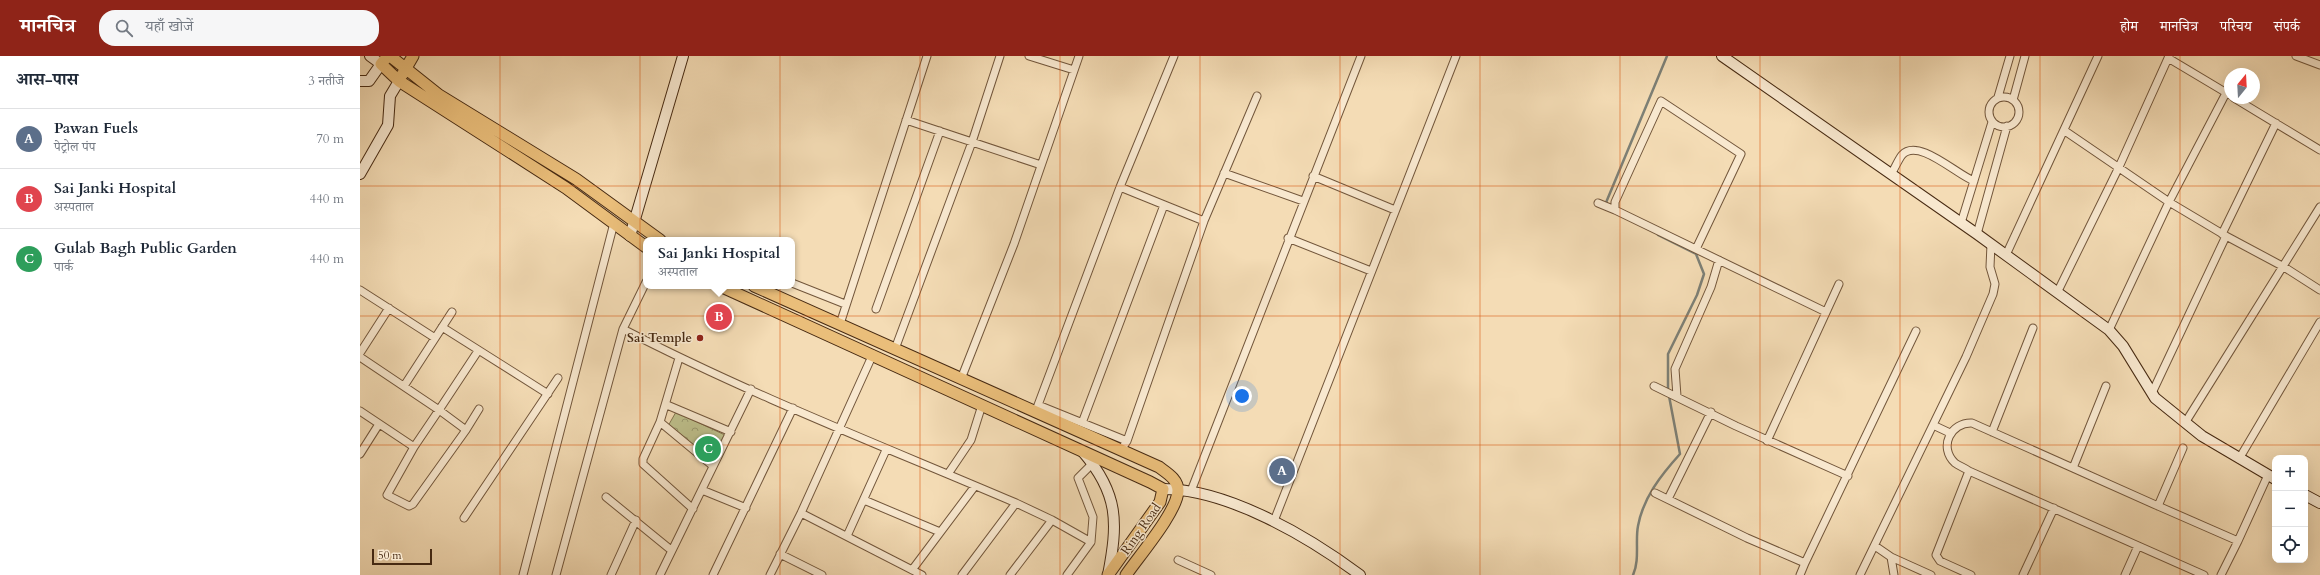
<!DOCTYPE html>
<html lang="hi">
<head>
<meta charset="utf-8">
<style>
	body { margin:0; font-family:Cardo,"Noto Serif Devanagari",serif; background:#f6f6f7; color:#1f2937 }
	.controls { position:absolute; right:12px; bottom:12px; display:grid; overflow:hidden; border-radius:8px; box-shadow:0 4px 16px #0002 }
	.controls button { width:36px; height:36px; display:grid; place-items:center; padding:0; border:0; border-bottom:1px solid #e0e1e3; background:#fff; color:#1f2937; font:20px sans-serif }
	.compass { position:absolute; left:1864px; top:12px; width:36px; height:36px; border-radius:50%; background:#fff; box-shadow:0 4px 16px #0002; rotate:18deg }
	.scale { position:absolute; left:12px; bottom:10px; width:60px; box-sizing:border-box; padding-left:4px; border:2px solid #472a12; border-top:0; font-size:11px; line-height:14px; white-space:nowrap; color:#472a12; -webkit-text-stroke:3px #f8e8cf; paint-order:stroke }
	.you { position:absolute; left:882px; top:340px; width:14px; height:14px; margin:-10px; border:3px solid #fff; border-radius:50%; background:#1a73e8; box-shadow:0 0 0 6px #1a73e833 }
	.badge { display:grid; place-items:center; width:26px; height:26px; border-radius:50%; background:#8f2418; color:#fff; font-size:13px; font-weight:700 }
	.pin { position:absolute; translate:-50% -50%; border:2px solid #fff; box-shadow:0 1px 4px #0006 }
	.popup { position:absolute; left:283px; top:181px; width:152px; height:52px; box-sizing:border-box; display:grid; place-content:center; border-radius:8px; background:#fff; filter:drop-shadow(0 1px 3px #0005); font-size:13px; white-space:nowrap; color:#747a83 }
	.popup b { font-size:15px; color:#1f2937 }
	.popup::after { content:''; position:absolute; left:50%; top:100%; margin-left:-8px; border:8px solid transparent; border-top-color:#fff }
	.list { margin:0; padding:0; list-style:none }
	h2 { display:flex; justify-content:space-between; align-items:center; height:52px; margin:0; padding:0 16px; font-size:17px }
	h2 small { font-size:13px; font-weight:400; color:#747a83 }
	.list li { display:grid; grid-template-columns:26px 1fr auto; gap:12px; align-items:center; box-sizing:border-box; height:60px; padding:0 16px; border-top:1px solid #e0e1e3 }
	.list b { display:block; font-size:15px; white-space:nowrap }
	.list p { margin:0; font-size:13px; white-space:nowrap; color:#747a83 }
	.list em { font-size:13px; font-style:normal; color:#747a83 }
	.icon { flex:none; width:22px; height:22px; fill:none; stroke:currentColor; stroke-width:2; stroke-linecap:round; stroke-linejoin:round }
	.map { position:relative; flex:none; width:1960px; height:519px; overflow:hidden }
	header { display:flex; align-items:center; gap:24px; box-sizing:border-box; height:56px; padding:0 20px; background:#8f2418; color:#fff }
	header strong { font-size:19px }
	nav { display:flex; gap:22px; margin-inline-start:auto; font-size:14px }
	.search { width:280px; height:36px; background:#f6f6f7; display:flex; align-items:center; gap:10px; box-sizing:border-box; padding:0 14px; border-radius:16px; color:#747a83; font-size:15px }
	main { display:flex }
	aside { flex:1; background:#fff }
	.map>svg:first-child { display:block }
	.forest { fill:url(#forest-crowns); stroke:#82754f }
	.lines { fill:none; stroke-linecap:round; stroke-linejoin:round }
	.stream { stroke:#7d8076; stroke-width:2.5 }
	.street-casing { stroke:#72563b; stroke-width:9 }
	.secondary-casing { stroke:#472a12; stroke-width:12 }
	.primary-casing { stroke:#472a12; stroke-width:13 }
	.street { stroke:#f8e8cf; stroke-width:7 }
	.secondary { stroke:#f8e8cf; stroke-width:10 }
	.primary { stroke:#eabe7a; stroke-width:11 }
	.grid { fill:none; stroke:#d8540d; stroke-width:1; stroke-opacity:0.55 }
	.poi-dot { fill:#8f2418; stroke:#f8e8cf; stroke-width:1.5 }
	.labels { text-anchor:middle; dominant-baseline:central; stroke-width:3; stroke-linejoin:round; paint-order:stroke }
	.poi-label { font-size:13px; font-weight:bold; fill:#472a12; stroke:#f8e8cf; text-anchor:end }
	.street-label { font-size:13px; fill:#472a12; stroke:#f8e8cf }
</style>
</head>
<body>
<header>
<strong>मानचित्र</strong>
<div class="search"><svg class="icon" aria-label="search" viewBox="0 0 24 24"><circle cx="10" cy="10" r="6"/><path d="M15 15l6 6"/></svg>यहाँ खोजें</div>
<nav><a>होम</a><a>मानचित्र</a><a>परिचय</a><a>संपर्क</a></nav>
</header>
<main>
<aside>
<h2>आस-पास<small>3 नतीजे</small></h2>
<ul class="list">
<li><span class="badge" style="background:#5c6f8a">A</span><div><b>Pawan Fuels</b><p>पेट्रोल पंप</p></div><em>70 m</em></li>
<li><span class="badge" style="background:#e0444e">B</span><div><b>Sai Janki Hospital</b><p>अस्पताल</p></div><em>440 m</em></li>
<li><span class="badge" style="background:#2e9e5b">C</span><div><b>Gulab Bagh Public Garden</b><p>पार्क</p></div><em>440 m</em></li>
</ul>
</aside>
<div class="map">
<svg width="1960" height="519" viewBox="0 0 1960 519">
	<defs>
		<pattern id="forest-crowns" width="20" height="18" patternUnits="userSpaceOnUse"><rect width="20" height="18" fill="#bec08c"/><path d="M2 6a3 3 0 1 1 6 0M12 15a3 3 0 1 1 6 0" fill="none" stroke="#9c9c71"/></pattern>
	</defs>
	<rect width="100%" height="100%" fill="#f4dcb5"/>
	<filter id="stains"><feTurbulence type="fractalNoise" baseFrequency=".005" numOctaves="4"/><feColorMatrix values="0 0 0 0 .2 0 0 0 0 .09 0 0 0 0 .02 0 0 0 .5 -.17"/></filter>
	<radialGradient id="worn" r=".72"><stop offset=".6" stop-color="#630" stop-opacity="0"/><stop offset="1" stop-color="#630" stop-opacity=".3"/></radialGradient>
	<path class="forest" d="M316,356L367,380L352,406L308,370Z"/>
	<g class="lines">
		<path class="stream" d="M1245,149L1307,0
			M1298,179L1336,198L1344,218L1337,239L1308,298V335
			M1273,519C1280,504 1275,485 1278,470C1283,442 1301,419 1320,398L1309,340"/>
		<g class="street-casing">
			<path id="street" d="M669,0L714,14
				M1936,0L1960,9
				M1808,2L1870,39
				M1629 56a15 15 0 1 1 30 0a15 15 0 1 1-30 0Z
				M1638,41L1650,0
				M1874,42L1960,94
				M1653,44L1665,0
				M546,64L681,109
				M1705,75L1809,146L1866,180L1792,337
				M864,117L943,145
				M1531,118C1535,112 1538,104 1542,99C1558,81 1597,119 1614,125
				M953,120L1035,154
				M760,131L844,165L767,385L761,394
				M1238,147L1255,154
				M844,165L897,40
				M1601,167L1632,66
				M1617,178L1647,70
				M1862,178L1916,67
				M1866,180L1924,211L1960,234
				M928,182L1011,215
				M1336,193L1381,98L1301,45L1255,146V154L1466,256
				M1646,199L1738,0
				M432,227L485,248
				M0,234L75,282
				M1697,237L1759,111L1809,0
				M516,253L580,75
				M480,268L567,0
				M82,271L188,338
				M263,273C391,339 525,391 656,447L602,519
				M1749,274L1809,146L1866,37
				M535,293L612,86L640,0
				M0,297L29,252
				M0,301L79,354L118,295
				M319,302L300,366L353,410
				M601,323L654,188L719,0
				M44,330L92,256
				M1294,330L1376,370L1488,420
				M1317,340L1315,313L1351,231L1359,204
				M307,349L371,376
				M678,349L767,385
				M0,355L54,391
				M675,357L760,131L814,0
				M300,366L283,403V408L333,453
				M722,367L804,149
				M1825,367L1960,151
				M1573,369L1590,377
				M106,374L79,354L54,391L27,439L49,450L53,448L106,374L119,353
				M1632,376L1673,272
				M1407,385L1479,228
				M1823,392L1798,450L1612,367C1591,366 1578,391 1595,407C1599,410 1605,412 1609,415L1844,519
				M0,398L19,368
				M1879,403L1960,266
				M1713,412L1746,330
				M1609,415L1576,499L1580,505L1611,519
				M588,418L611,384L622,349
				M342,434L386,452
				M831,435L1001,0
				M1295,437L1387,482L1445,507L1440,519
				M246,441L311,494
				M1308,443L1351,356
				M504,444L580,476
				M656,447L692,464
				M1798,450L1878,485L1861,519
				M441,457L562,519
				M104,462L198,322
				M914,465L1096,0
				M487,480L526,394
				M1878,485L1908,419
				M1515,490L1531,501L1571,519
				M420,498L462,519
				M1531,501L1534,519
				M818,504L851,519
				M1445,507L1556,275
				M552,514L615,430
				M163,519L254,167
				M196,519L263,273L286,226
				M251,519L276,464
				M300,519L391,333
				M353,519L433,352
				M410,519L441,457L513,298
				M650,519L692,464L731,486
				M707,519L731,486L733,461L718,422L733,407
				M1500,519L1606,301L1633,238L1635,228L1630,211L1631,188
				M1663,519L1694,452
				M1765,519L1778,490"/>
		</g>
		<g class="secondary-casing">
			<path id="secondary" d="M1362,0L1617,178L1749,274L1763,290L1795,342L1842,380L1915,423
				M0,25H9L21,8L10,0
				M0,118L28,69L30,40L39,25
				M270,180L323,0
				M723,396C759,438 758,467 748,519
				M803,433C868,433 949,481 1000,519
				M1945,439L1960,447"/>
		</g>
		<g class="primary-casing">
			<path id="primary" d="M28,0L21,8L39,25L206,132L286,191
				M30,0L79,39L216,123L300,184
				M42,19L53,0
				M360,230L790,426L803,433L800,446L748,519
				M394,230L799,411C807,417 818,423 818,435C817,456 779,500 766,519"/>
		</g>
		<use href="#street" class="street"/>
		<use href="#secondary" class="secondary"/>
		<use href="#primary" class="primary"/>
	</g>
	<path class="grid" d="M140,0V519M280,0V519M420,0V519M560,0V519M700,0V519M840,0V519M980,0V519M1120,0V519M1260,0V519M1400,0V519M1540,0V519M1680,0V519M1820,0V519M0,130H1960M0,260H1960M0,389H1960"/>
	<circle class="poi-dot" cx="340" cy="282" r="4"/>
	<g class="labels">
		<g class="poi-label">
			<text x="332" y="282">Sai Temple</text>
		</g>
		<g class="street-label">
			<text transform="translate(781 473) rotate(-55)">Ring Road</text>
		</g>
	</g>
	<rect width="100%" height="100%" filter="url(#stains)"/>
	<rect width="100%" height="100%" fill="url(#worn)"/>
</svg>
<div class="controls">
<button>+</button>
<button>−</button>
<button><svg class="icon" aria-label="locate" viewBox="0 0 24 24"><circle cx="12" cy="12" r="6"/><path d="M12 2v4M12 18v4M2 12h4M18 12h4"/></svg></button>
</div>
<svg class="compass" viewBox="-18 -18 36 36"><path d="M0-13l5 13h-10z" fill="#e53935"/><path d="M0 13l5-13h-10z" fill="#747a83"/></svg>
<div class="scale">50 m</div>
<div class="you"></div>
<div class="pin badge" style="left:922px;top:415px;background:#5c6f8a">A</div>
<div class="pin badge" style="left:359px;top:261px;background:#e0444e">B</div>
<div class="popup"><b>Sai Janki Hospital</b>अस्पताल</div>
<div class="pin badge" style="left:348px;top:393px;background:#2e9e5b">C</div>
</div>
</main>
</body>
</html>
